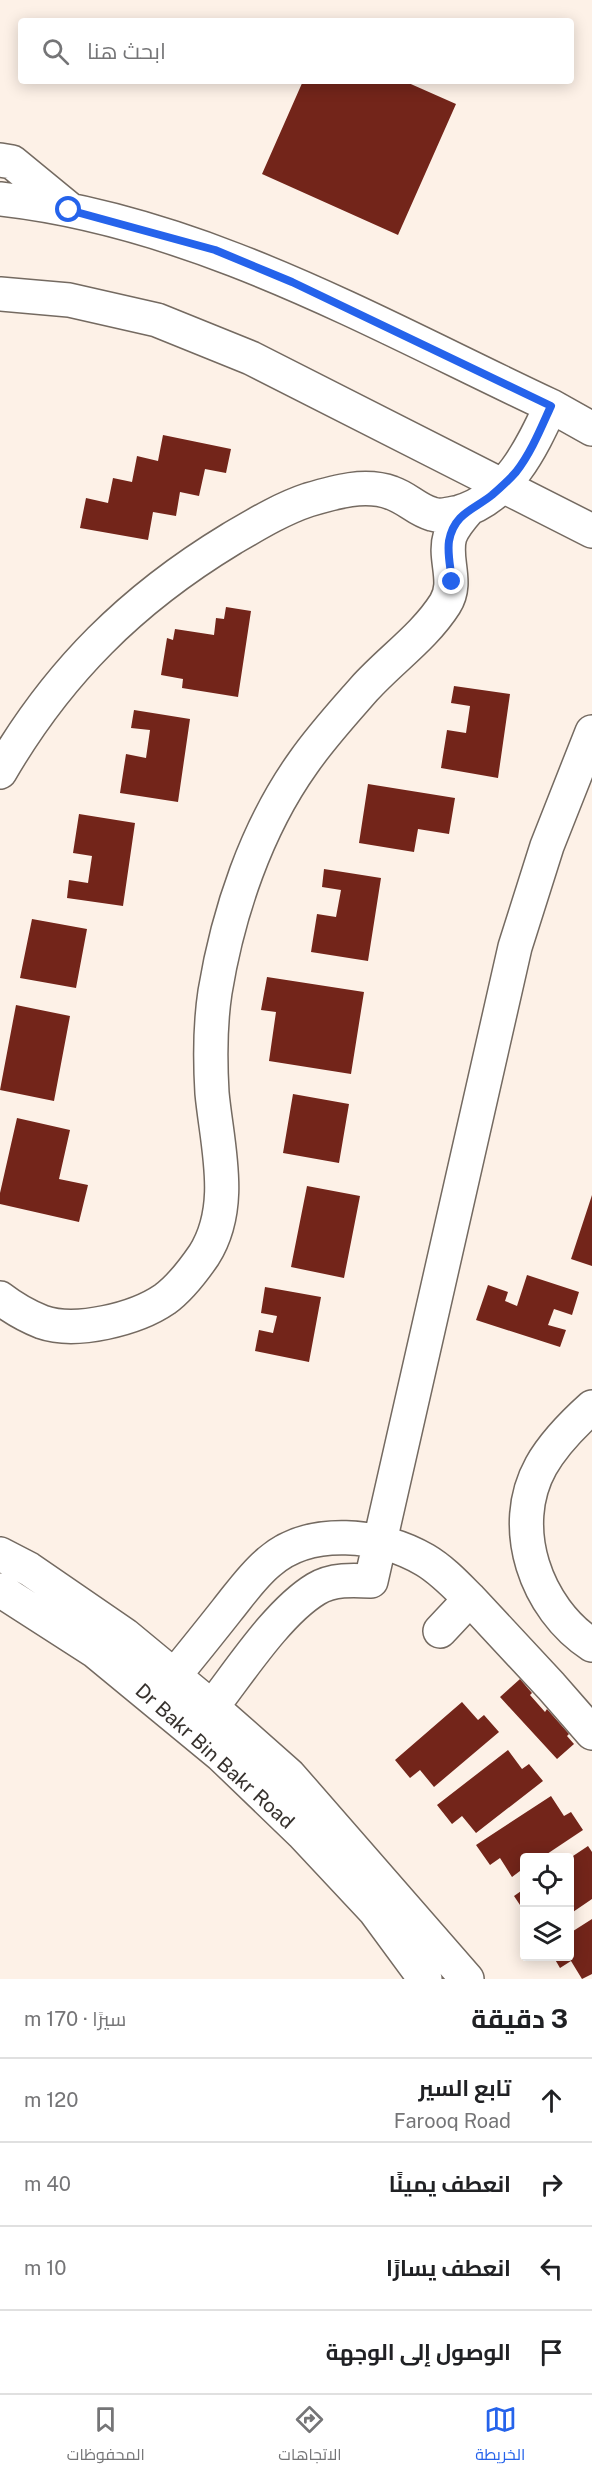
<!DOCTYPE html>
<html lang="ar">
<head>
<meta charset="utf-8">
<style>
	body { margin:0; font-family:"Public Sans",Cairo,sans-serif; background:#f6f6f6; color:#202124; direction:rtl }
	.controls { position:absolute; right:18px; bottom:18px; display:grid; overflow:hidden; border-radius:6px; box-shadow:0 3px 15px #0003 }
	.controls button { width:54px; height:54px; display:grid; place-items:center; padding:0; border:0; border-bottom:2px solid #e0e0e0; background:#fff; color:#202124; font:30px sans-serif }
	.stop { position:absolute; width:18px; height:18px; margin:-14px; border:4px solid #2563eb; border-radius:50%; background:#fff }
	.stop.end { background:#2563eb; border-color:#fff; box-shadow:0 2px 6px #0008 }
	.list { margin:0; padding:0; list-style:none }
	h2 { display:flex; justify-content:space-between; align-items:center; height:78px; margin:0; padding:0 24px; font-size:26px }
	h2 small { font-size:20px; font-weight:400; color:#757577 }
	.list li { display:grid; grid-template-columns:39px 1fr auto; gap:18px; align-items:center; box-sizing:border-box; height:84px; padding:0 24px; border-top:2px solid #e0e0e0 }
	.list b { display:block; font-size:22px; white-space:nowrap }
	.list p { margin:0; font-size:20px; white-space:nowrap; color:#757577 }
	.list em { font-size:20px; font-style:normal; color:#757577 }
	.icon { flex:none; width:33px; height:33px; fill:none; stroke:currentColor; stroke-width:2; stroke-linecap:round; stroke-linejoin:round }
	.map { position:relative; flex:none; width:592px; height:1979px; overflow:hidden; direction:ltr }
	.search { position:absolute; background:#fff; box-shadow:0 3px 15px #0003; left:18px; right:18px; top:18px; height:66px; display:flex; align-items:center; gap:15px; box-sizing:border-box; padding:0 21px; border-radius:6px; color:#757577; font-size:22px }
	.sheet { height:414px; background:#fff }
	nav { display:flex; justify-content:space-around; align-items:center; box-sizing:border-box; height:84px; border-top:2px solid #e0e0e0; background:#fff; font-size:16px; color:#757577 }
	nav a { display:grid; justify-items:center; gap:3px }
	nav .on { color:#2563eb }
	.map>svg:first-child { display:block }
	.building { fill:#73251a }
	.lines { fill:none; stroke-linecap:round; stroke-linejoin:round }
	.minor-casing { stroke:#746a61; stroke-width:36 }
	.minor { stroke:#fff; stroke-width:33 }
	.route { stroke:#2563eb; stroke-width:8 }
	.labels { text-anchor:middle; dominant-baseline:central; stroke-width:6; stroke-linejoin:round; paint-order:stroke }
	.street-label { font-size:20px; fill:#36312d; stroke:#fff }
</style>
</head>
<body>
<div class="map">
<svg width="592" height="1979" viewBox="0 0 592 1979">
	<rect width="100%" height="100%" fill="#fdf1e7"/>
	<path class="building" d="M303,81H404L456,104L398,235L262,174Z
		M163,435L231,449L226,473L205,469L199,496L180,492L176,516L153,512L148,540L80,528L86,498L108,503L113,478L132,482L137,456L158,461Z
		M226,607L251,611L238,697L182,688L183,679L161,675L167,638L173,640L175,629L214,635L216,618L224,619Z
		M454,686L510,694L498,778L441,768L447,730L466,733L470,706L451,703Z
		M134,710L190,719L178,802L120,793L126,754L146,758L150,730L131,728Z
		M368,784L455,798L449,834L418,829L414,852L359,843Z
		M79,814L135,823L123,906L67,898L69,880L88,883L92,856L73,853Z
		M324,869L381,878L368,961L311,952L317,914L336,917L341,890L322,887Z
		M32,919L87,929L76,988L20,978Z
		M267,977L364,992L351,1074L269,1061L276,1012L261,1010Z
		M16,1005L70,1016L54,1101L0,1090Z
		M293,1094L349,1104L339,1163L283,1153Z
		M17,1118L70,1130L59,1179L88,1185L79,1222L0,1204V1193Z
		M307,1186L360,1196L344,1278L291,1267Z
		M592,1195V1266L571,1259Z
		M527,1275L579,1292L572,1315L554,1309L548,1325L566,1330L560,1347L476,1320L488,1285L508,1292L505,1301L517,1306Z
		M265,1287L321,1297L309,1362L255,1351L259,1330L273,1333L277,1316L261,1313Z
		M520,1679L532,1693L530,1695L545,1712L547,1709L569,1734L567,1736L574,1744L557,1759L500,1697Z
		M462,1702L478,1720L484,1715L499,1732L434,1787L420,1770L410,1778L395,1760Z
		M508,1750L522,1769L529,1764L543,1781L476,1833L462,1816L452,1824L437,1805Z
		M551,1796L564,1816L571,1812L583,1830L541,1858H524V1868L512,1877L500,1858L490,1865L476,1845Z
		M588,1846L592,1852V1899L570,1914V1858Z
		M524,1889V1911L514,1896Z
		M592,1919V1974L582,1979L571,1961L560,1968L553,1956H570V1933Z"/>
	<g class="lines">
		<g class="minor-casing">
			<path id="minor" d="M0,160L12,162L68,208
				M0,199C198,221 374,323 551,406L592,429
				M0,294L69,300L157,320L251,358L592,531
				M0,772C58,672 132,599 231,539C255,525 281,509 308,500C335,492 365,483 392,493C407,498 417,510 432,514C441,517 450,514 459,512C508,498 531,449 551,406
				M0,1298C13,1308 27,1316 42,1322C76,1334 136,1319 165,1299C180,1288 193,1271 204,1255C235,1206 217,1146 212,1093C210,1059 210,1025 215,992C228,913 256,829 303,763C321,737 343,713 364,689C390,660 424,637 445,604C459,582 443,559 450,536C454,526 461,518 468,510
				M592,1407C573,1424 554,1443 541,1466C507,1527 536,1609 592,1645
				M0,1554L29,1569L125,1635L212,1707L289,1775L467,1979
				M0,1590L96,1652L221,1755L302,1833L375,1911L425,1979
				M440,1631L470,1599L551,1686L592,1733
				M161,1692C183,1665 205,1638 227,1610C240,1594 253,1575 269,1562C310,1526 381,1534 425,1560C442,1570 456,1585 470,1599
				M212,1707C240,1671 278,1612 316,1589C332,1579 353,1580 371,1581L515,947L547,846L592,732"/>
		</g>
		<use href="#minor" class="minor"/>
	</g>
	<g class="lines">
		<path class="route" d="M69,210L215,250L292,282L551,406C541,428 531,453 516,472C509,480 500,488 492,495C475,509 454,513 449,541C447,554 451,569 452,582"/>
	</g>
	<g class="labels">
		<g class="street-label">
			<text transform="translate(215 1756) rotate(42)">Dr Bakr Bin Bakr Road</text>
		</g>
	</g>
</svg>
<div class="controls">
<button><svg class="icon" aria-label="locate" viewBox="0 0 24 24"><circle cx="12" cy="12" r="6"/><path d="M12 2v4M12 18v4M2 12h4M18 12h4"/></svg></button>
<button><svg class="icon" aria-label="layers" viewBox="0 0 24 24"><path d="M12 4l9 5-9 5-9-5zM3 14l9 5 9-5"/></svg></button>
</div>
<div class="stop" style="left:69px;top:210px"></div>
<div class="stop end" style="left:452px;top:582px"></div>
<div class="search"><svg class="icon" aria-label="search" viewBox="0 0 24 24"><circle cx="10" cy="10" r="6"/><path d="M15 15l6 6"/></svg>ابحث هنا</div>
</div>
<section class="sheet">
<h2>3 دقيقة<small>سيرًا · 170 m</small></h2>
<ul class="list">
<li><svg class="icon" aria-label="ahead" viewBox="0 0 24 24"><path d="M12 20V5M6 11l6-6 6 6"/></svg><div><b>تابع السير</b><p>Farooq Road</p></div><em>120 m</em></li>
<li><svg class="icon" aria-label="right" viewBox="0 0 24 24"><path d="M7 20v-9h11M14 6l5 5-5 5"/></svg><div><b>انعطف يمينًا</b></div><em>40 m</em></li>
<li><svg class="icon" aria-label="left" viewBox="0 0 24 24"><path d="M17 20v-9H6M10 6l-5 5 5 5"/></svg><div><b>انعطف يسارًا</b></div><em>10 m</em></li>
<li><svg class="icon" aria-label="arrive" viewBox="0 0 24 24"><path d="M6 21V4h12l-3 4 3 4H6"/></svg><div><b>الوصول إلى الوجهة</b></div></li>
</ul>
</section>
<nav>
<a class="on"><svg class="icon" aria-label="map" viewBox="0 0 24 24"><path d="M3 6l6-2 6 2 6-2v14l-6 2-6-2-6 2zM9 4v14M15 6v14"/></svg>الخريطة</a>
<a><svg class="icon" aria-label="directions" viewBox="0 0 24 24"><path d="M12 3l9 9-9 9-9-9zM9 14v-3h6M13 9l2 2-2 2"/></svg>الاتجاهات</a>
<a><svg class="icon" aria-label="saved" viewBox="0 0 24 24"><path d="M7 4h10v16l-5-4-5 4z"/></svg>المحفوظات</a>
</nav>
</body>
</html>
